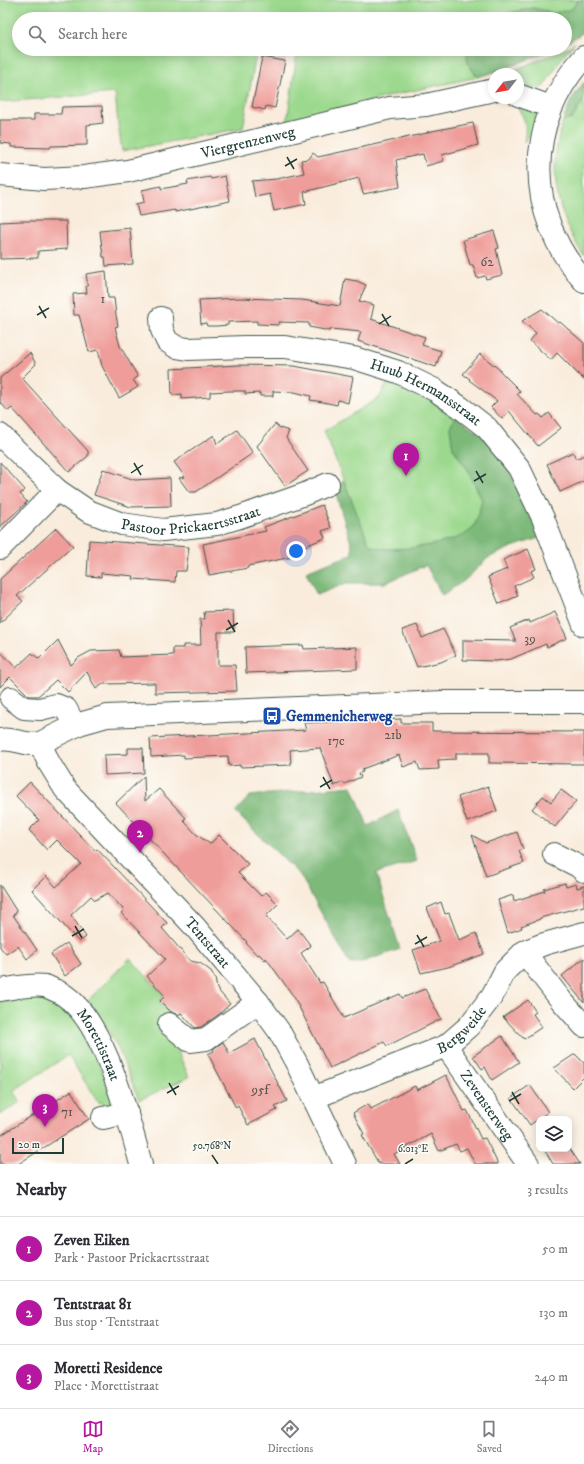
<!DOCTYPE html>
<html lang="en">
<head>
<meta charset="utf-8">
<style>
	body { margin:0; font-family:"IM FELL DW Pica",serif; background:#f2f2f3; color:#2b2b33 }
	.controls { position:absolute; right:12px; bottom:12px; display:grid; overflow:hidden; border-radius:8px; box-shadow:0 2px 10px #0003 }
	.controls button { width:36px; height:36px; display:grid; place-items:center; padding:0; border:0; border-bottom:1px solid #e1e1e2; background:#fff; color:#2b2b33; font:20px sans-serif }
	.compass { position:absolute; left:488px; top:68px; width:36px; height:36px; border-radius:50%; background:#fff; box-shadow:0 2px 10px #0003; rotate:239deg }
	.scale { position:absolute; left:12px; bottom:10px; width:52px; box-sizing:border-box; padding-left:4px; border:2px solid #1f3d34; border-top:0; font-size:11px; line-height:14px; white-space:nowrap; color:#1f3d34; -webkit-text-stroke:3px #fdfcf7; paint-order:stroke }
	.you { position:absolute; left:296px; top:551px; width:14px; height:14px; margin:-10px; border:3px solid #fff; border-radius:50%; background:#1a73e8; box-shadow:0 0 0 6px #1a73e833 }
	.badge { display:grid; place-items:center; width:26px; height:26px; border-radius:50%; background:#b5179e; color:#fff; font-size:13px; font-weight:700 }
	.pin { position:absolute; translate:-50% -33px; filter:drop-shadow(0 1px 2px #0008) }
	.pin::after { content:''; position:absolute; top:21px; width:14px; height:12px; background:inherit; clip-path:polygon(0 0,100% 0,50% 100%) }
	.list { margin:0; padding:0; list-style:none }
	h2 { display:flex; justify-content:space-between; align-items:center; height:52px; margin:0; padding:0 16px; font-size:17px }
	h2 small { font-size:13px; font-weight:400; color:#7c7c81 }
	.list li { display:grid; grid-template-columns:26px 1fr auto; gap:12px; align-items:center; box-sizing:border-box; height:64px; padding:0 16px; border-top:1px solid #e1e1e2 }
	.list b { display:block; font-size:15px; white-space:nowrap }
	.list p { margin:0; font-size:13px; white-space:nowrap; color:#7c7c81 }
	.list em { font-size:13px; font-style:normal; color:#7c7c81 }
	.icon { flex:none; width:22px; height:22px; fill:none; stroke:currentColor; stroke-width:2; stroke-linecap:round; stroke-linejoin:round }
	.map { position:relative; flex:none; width:584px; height:1164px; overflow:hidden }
	.search { position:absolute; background:#fff; box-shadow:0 2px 10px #0003; left:12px; right:12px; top:12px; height:44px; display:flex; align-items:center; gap:10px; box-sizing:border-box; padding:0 14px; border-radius:22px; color:#7c7c81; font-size:15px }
	.sheet { height:244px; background:#fff }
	nav { display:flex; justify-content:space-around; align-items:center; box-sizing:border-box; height:56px; border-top:1px solid #e1e1e2; background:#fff; font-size:11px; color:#7c7c81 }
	nav a { display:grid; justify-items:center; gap:2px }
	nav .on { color:#b5179e }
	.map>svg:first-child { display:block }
	.green { fill:#9cd98e; stroke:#5e8b61 }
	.forest { fill:#7db979; stroke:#4e7b56 }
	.building { fill:#ef9d9a }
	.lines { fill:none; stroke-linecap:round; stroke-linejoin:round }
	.minor-casing { stroke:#40574d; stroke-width:24 }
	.minor { stroke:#fff; stroke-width:22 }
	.ticks { fill:none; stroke:#1f3d34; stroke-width:1.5 }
	.labels { text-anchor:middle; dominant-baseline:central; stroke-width:3; stroke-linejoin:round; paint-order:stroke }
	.number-label { font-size:13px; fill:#53554e }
	.street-label { font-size:15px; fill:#1f3d34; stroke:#fdfcf7 }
	.transit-label { font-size:15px; font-weight:bold; fill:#164399; stroke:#fdfcf7; text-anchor:start }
	.ticks-label { font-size:10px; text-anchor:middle; fill:#1f3d34; stroke:#fdfcf7; stroke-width:3; stroke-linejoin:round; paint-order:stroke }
</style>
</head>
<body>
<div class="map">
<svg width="584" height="1164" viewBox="0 0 584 1164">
	<rect width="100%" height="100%" fill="#fdfcf7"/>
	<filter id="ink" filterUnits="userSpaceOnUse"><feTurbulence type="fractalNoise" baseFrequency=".025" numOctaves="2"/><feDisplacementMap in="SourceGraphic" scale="8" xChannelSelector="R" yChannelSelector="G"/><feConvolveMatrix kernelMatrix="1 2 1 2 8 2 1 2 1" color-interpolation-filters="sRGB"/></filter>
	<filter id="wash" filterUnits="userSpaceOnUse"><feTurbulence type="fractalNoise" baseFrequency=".012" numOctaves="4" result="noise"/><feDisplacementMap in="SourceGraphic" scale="16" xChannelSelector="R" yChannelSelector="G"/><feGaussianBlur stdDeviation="0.9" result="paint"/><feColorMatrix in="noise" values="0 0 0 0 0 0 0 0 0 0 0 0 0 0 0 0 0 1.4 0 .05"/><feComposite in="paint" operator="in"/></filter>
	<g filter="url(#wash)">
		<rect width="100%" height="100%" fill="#f9ecdc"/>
		<path class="green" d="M0,0H578V1L572,9L554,13L533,8L511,13L495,19H19V49H468C465,62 470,68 478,77L402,93L287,122L297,53L287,51L285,59L256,54L243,128L122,151L118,124L115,93L0,102Z
			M575,43L564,55L543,87C533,90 527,86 518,83V74H505L565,49Z
			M584,99V256C556,214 547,170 563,121L572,119Z
			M522,102L535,112L536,116L532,133L524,142C526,129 527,121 519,110Z
			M390,379L420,394L456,416L450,427L453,448L468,470L482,500C480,508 478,519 474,527C464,544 396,552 378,548C375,548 372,546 369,544L324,431L379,398Z
			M130,958L164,996L159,1001L174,1018L160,1031L174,1044L189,1077L139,1100L117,1046L100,1017L88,1000Z
			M36,997C41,998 49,998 54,1001C80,1014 107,1076 112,1103L106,1105L97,1101L68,1055L13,1091L20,1102L0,1115V1002L11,999Z"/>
		<path class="forest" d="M578,0H584V32L565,44V19H495L511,13L533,8L554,13L572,9Z
			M468,49H554L498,71L478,77C470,68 465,61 468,49Z
			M584,82V99L572,119L563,121L571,100Z
			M456,416L484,437L502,460L531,509L542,537L512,547L488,558L464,581L442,595L426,565L385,583H347L317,595L306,572L352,554V546L334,488L344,481L369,544C372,546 375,548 378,548C396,552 464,544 474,526C478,519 480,508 482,500L468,470L453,448L450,427Z
			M352,786L368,826L398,810L417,861L376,873L400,949L365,961L350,964L300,875L235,812L250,796Z"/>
		<g id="blocks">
			<path class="building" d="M262,57L285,61L275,108L266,106L265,110L252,107Z
				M102,106L103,123L87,125V145L51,146L50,148L11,147V144L0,143V120H34V114H61L62,107Z
				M473,123L478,145L442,155L443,161L426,166L423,154L396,160L400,187L363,194L359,178L304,192L306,204L274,211L270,194L255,197L252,181L277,179L304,173L301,160L309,159L313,153L318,157L427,133V132Z
				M225,176L230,201L175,212V210L139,216L136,204L144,202L142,190L161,186V189L188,184L187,181L210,177L211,179Z
				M22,221H66L67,249L38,251V258L0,259V222Z
				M130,228L133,264L106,266L105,257H103L100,231Z
				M494,231L499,248L496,249L502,275L486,279L485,276L477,278L473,265H470L463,240Z
				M106,271L108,298H114L116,315L118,326L115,327L120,346L138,377L133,380L138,387L119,398L102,366L98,350L89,352L79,315H74L73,294L87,293L86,286H88L86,274Z
				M345,279L357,281L366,285L359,301L374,305L371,319L425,337L422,345L441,351L436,367L358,341L361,332L331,329L330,331L309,327V323L279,322V325L257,324V321L228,322V325L217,326H207L206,323L201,324L199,300L240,298L302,300L340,306Z
				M542,309L558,323L560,322L584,343V380L557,353L551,360L530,341L536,333L522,321Z
				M30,353L36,364L22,378L88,451V456L69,472L12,408L8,411L0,402V378Z
				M480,354L500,370V371L520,391L517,394L537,415L539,414L543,418L549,413L561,428L538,446L509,411L502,419L491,407L497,401L469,380L470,379L463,374Z
				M238,365L294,366L353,377L348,403L338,400L337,405L323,402L310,400L311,396L294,392L273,391V396H260V393L245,394V391H230L210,392V397L182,399V394L172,395L171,369Z
				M275,424L280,428L289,431L286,438L308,471L285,486L257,446Z
				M237,430L253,453L196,492H189L179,478L185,477L174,462L214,435L217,444Z
				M573,452L576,459L584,455V481L560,492L547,464Z
				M0,462L25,490L20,494L27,502L0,527Z
				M103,469L135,480L170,478L171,506L131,507L94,495Z
				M322,505L331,528L322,531L325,538L290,552L292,557L248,566V568L209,575L203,544L266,531L264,527Z
				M56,528L73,546L17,596L23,601L0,623V579Z
				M89,540L189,547L186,571H176L175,582L133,579L134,576L101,573V577L87,576Z
				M528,549L536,569L531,571L534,577L514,586L518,596L499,604L488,577L507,569L503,560Z
				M233,611L234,632H218V665H235L237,691L155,693V683L103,684L96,689L87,672L68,692L56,680L38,696H29L10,677L0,687V651L16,668L32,653L39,659L58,640L71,665L78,658L91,651L119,650L121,657L173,655V648H183V645H201L200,619H205L204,612Z
				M555,612L567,638L547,647L546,644L511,659L496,661L463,660V640L516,641L510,628L529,620L530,623Z
				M417,625L422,638L443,629L456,655L441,662L417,667L402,630Z
				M303,645L304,649L357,647V669L246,673L245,647Z
				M401,719V723H432V731L584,732V764L489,763V753H456V759L438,760L439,769L420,770L417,762L403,767L399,755L362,769L363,772L359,773L361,777L344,784L343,782L334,786L320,748L290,750L291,765L240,767V765L229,766L228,756L184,758V755L151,757L150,738L306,730L304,723Z
				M128,748H143L144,773L105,775L104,755L128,754Z
				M144,776L145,801L159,789L186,818L183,820L196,834L210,844L219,835L248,864L238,873L261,896L266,892L278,904L266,916L287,939L298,929L311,946L301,953L320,983L323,982L344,1018L400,994L402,998L425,989L441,1019L387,1046L384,1042L330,1068L294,997L266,958L265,960L259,954L257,955L246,943L247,942L116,803Z
				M30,782L95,851L97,849L167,923L162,928L190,961L200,963L211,971L215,978L217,989L230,1004L218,1015L201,1027L195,1028L181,1013L178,1015L171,1012L160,1001L165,996L147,976L165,959L121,913L124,910L108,893L95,900L91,896L71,915L86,937L79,942L32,890L46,876L56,887L81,864L57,840L47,850L29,830L39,820L16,796Z
				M488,786L497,811L467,822L458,797Z
				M561,790L576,801L555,827L532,809L543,796L551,802Z
				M517,832L523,849L519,851L524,863L486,876L472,835L486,843Z
				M565,883L566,887L576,884L577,888L584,886V906L540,918V919L521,926L522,928L508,933L498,900L513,895L514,901L545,891L544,889Z
				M0,885L17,912L13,915L37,950L27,959L18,946L6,954L0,947Z
				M441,902L445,914L449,913L459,940L476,933L484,954L448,967L421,973L413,950L440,941L427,908Z
				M67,943L81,964L65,976L51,954Z
				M584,958V1003L562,976Z
				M528,1000L536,1012L533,1014L542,1027L524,1039L503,1017Z
				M502,1036L519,1062L492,1080L485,1067L482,1069L473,1056Z
				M255,1039L287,1101L275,1107L277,1110L248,1125L238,1106L236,1108L208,1054L214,1051L213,1049L223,1042L229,1053Z
				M575,1054L584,1063V1077L573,1088L554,1068Z
				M446,1075L464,1111L467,1110L481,1139L485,1138L498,1164H475L467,1148L460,1151L456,1144L439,1151L431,1134L394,1154L400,1164H379L362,1135L364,1134L353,1113L368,1104L371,1109L415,1086L417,1090Z
				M530,1085L548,1112L530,1125L511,1098Z
				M71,1091L89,1119L18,1164H0V1136Z
				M544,1149H570L580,1164H553Z"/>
		</g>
	</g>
	<g filter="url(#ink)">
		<use href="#blocks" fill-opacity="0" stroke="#40574d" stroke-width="1"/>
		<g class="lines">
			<g class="minor-casing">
				<g id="minor">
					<path d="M584,57C524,123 525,215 584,281"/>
					<path d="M518,95L551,107"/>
					<path id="s1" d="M0,175L44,179L84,177L128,171L390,108L426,105L494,90"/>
					<path id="s2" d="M161,318L162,330L167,341L176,347L188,349L245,347H285L354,358L398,372L435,390L460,407L487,428L519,468L543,518L584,625"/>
					<path d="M0,435L57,490"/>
					<path id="s3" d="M0,548L57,490L88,511L122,524L163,530L217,524L240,517L305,494L328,484"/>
					<path d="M11,698L24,708L40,709L56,705L66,709L75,726"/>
					<path d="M0,740C15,737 25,747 40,743L79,724L107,716L444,702H584"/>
					<path id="s4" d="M40,743L49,763L65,789L195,927L258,1002L279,1031L297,1064L345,1164"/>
					<path d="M554,854L578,866L584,871"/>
					<path d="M524,952L561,1000L584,1026"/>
					<path id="s5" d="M0,990C14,988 31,984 45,986C49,987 53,990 57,991C103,1012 128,1118 141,1164"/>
					<path d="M169,1024L190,1041L206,1039L258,1002"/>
					<path id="s6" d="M446,1046L528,1164"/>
					<path id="s7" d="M313,1098L446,1046L469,1026L492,996L505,971L524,952L544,944L584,933"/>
					<path d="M103,1118L127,1113"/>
				</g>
			</g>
			<use href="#minor" class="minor"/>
		</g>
	</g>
	<path class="ticks" d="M287,157L294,169M285,166L297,159M39,306L46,318M382,314L389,326M37,315L49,308M379,324L391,316M134,463L141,475M476,471L483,483M131,473L143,465M474,481L486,474M228,620L235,632M226,630L238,623M323,777L330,789M320,787L332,780M75,926L82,938M417,935L424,947M72,936L84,929M415,944L427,937M169,1083L176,1095M512,1092L519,1104M167,1093L179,1086M509,1101L521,1094M212,1155L218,1164M405,1164L413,1159"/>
	<defs>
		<g id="bus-square" transform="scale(1)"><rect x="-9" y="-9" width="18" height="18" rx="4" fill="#1a4fb4" stroke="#fdfcf7"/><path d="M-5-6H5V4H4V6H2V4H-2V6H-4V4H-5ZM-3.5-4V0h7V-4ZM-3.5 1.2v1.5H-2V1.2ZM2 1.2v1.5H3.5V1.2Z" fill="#fff"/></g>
	</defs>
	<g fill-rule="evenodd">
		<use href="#bus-square" x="272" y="716"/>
	</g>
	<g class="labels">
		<g class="number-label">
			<text x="487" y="262">62</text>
			<text x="103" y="299">1</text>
			<text x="530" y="639">39</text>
			<text x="393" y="735">21b</text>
			<text x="336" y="741">17c</text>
			<text x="260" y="1090">95f</text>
			<text x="67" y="1112">71</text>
		</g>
		<g class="street-label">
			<text stroke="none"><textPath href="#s1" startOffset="252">Viergrenzenweg</textPath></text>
			<text stroke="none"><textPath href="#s2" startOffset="294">Huub Hermansstraat</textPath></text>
			<text stroke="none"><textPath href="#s3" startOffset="225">Pastoor Prickaertsstraat</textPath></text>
			<text stroke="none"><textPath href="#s4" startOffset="262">Tentstraat</textPath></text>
			<text stroke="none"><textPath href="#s7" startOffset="165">Bergweide</textPath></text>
			<text stroke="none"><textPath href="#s5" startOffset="128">Morettistraat</textPath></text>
			<text stroke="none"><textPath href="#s6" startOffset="72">Zevensterweg</textPath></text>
		</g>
		<g class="transit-label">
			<text x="286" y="716">Gemmenicherweg</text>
		</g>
	</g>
	<g class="ticks-label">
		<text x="212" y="1149">50.768°N</text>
		<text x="413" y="1152">6.013°E</text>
	</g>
</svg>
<div class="controls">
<button><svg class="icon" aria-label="layers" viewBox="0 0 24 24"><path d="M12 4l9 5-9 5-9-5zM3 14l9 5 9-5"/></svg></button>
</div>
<svg class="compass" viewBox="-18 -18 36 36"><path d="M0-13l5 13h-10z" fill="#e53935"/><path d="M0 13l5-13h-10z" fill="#7c7c81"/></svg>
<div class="scale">20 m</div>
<div class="you"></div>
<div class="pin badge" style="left:406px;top:476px">1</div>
<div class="pin badge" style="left:140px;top:853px">2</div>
<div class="pin badge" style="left:45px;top:1127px">3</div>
<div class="search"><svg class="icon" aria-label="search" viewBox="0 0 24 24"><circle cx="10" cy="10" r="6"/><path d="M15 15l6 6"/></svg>Search here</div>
</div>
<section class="sheet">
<h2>Nearby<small>3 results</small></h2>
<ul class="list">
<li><span class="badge">1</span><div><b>Zeven Eiken</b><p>Park · Pastoor Prickaertsstraat</p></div><em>50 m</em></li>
<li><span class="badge">2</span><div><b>Tentstraat 81</b><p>Bus stop · Tentstraat</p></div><em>130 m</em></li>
<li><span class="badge">3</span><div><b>Moretti Residence</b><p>Place · Morettistraat</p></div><em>240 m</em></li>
</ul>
</section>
<nav>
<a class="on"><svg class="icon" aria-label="map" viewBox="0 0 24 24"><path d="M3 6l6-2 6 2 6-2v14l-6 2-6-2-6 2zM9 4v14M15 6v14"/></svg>Map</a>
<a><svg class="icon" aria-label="directions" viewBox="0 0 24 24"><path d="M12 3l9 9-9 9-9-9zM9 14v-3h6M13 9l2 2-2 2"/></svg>Directions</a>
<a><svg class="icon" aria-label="saved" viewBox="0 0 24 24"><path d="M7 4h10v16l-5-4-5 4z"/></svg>Saved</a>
</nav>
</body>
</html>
